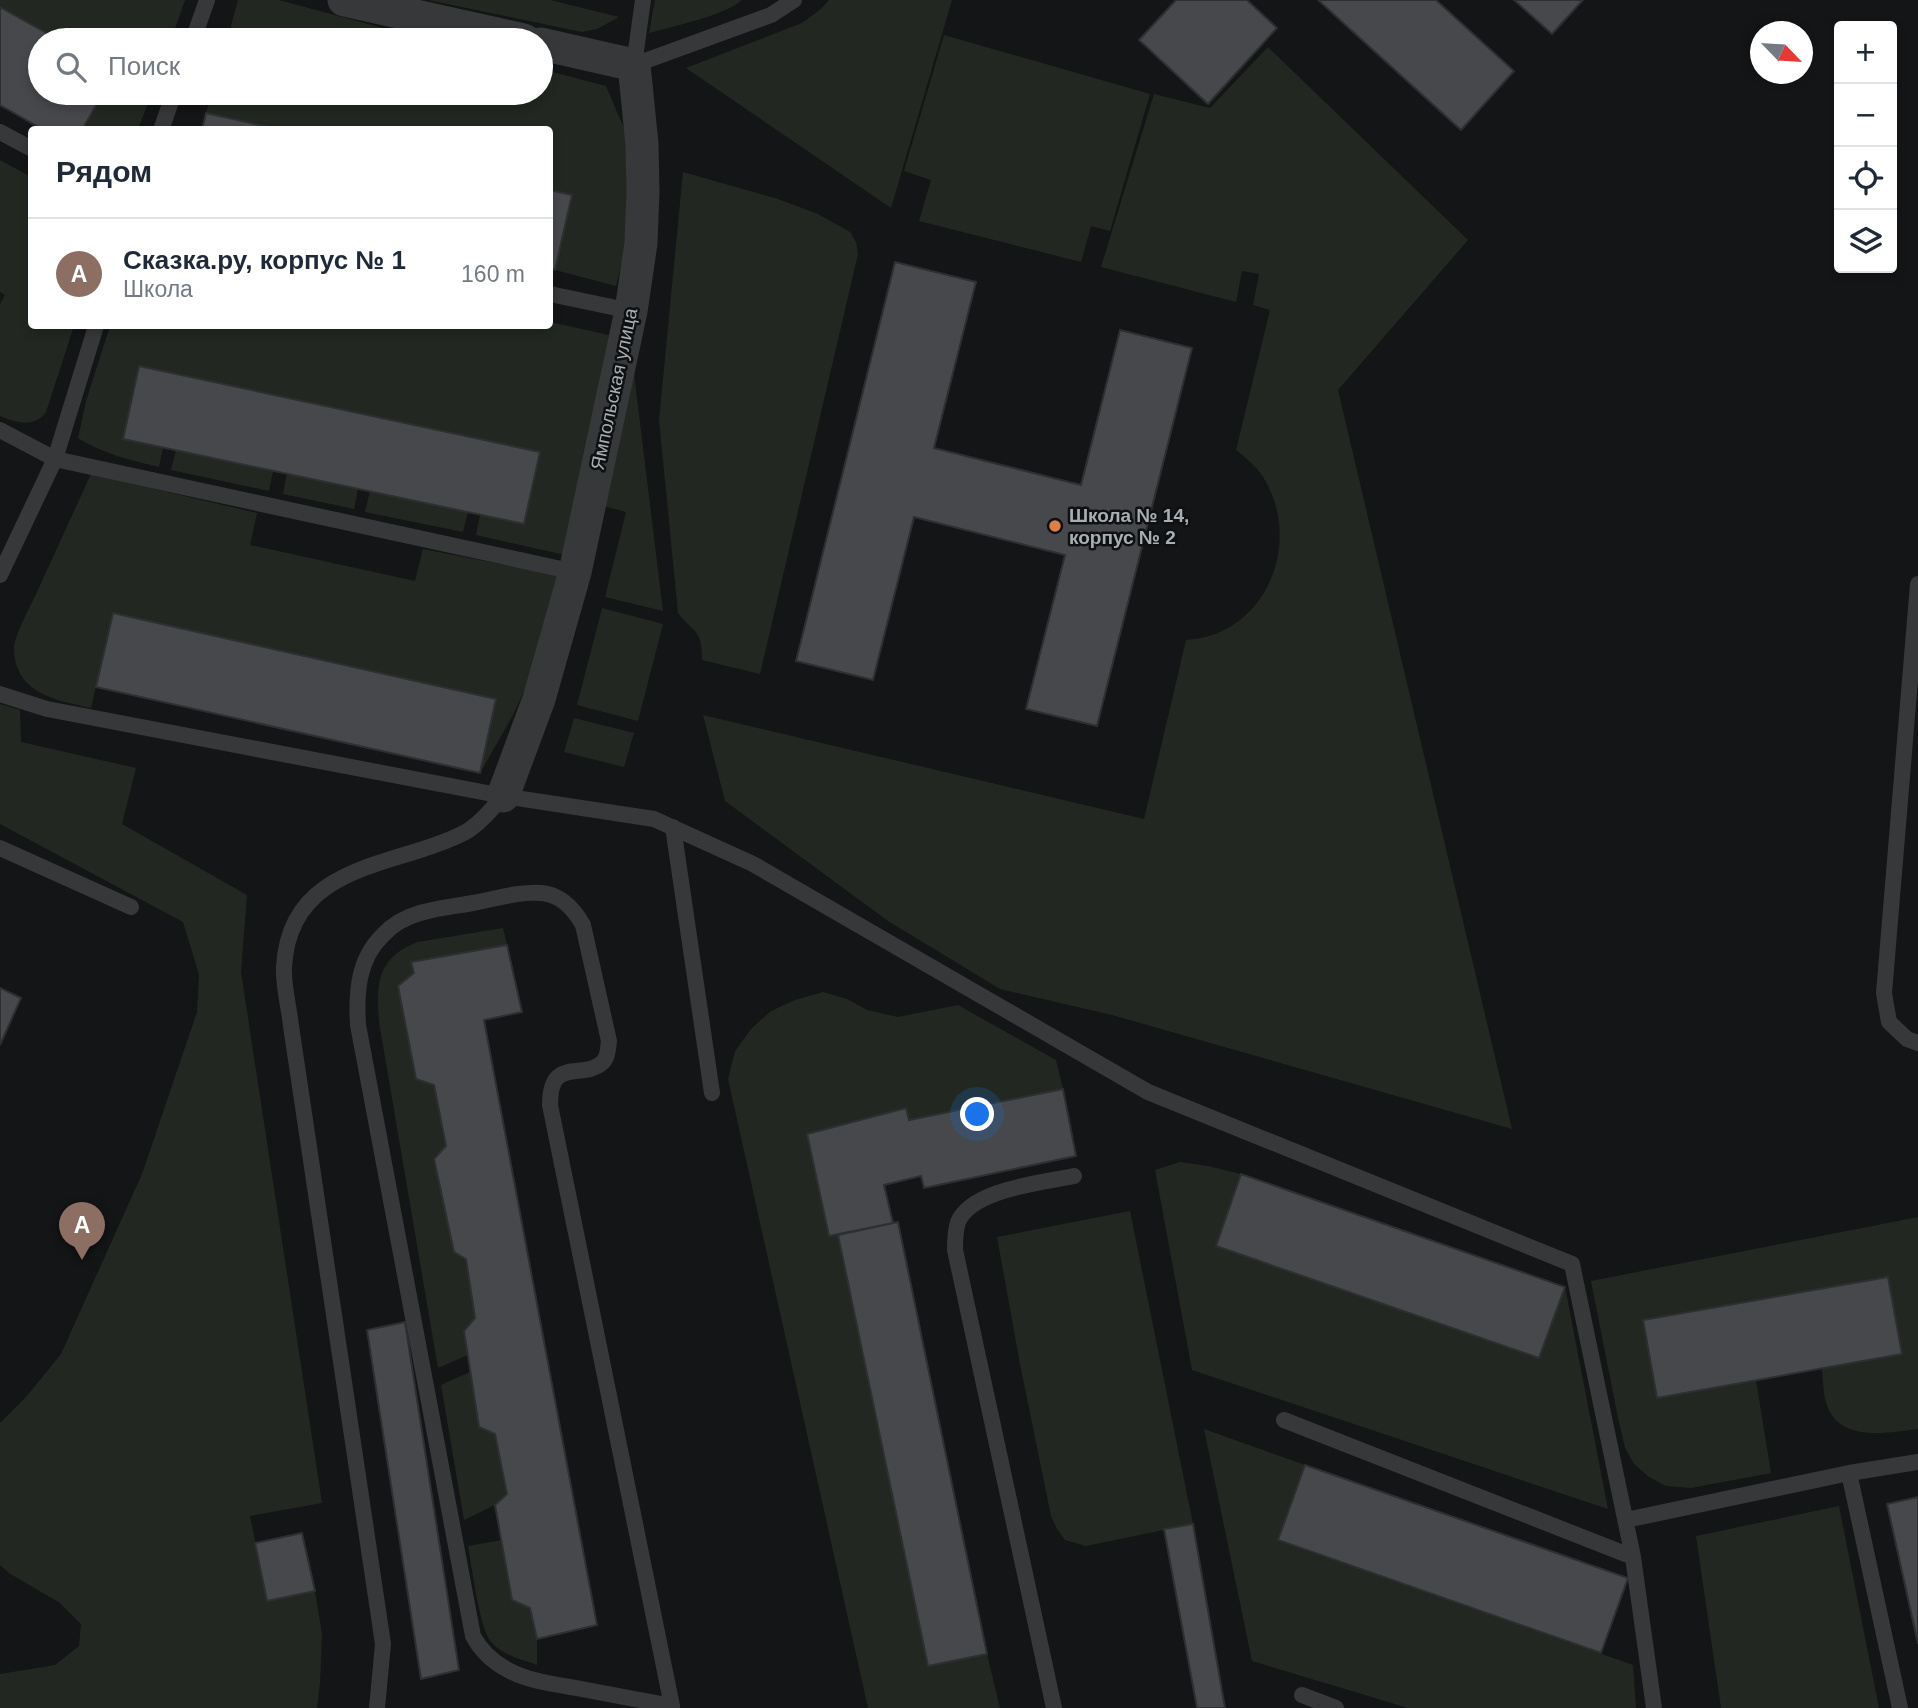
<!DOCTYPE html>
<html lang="ru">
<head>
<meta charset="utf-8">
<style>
	body { margin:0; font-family:Helvetica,sans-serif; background:#f2f2f3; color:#1f2937 }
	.controls { position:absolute; right:21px; top:21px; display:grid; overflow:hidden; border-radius:7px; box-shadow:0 4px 10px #0003 }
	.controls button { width:63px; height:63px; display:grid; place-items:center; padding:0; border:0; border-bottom:2px solid #e0e1e3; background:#fff; color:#1f2937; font:35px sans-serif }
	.compass { position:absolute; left:1750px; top:21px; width:63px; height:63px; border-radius:50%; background:#fff; box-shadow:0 4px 10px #0003; rotate:115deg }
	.you { position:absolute; left:978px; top:1115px; width:24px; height:24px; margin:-18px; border:5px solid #fff; border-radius:50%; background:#1a73e8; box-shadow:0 0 0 10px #1a73e833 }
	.badge { display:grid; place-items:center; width:46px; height:46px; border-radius:50%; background:#1a73e8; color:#fff; font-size:23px; font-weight:700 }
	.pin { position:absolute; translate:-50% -58px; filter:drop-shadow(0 2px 4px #0008) }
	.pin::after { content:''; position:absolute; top:37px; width:24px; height:21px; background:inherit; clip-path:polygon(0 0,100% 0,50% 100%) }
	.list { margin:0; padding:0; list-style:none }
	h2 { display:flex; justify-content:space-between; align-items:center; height:91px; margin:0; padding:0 28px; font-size:30px }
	h2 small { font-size:23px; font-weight:400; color:#747a83 }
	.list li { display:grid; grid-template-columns:46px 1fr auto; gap:21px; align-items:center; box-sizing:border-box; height:112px; padding:0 28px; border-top:2px solid #e0e1e3 }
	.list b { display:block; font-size:26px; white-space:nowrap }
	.list p { margin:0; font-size:23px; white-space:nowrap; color:#747a83 }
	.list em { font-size:23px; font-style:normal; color:#747a83 }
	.icon { flex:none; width:38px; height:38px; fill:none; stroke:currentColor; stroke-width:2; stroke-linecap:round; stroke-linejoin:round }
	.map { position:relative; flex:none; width:1918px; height:1708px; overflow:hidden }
	.search { position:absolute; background:#fff; box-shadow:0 4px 10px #0003; left:28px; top:28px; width:525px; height:77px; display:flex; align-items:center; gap:18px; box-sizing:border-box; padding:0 24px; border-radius:38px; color:#747a83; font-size:26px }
	.panel { position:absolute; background:#fff; box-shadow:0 4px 10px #0003; left:28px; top:126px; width:525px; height:203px; border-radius:7px }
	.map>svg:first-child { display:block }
	.green { fill:#222821 }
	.building { fill:#46484b; stroke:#2e2f31; stroke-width:2 }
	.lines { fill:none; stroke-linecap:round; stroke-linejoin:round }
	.lane { stroke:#36383a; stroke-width:16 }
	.street { stroke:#36383a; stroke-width:33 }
	.poi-dot { fill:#db7e47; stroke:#0f1011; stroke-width:2.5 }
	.labels { text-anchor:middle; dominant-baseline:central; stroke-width:5; stroke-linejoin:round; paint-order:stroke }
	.street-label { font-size:19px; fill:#a8afb4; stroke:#0f1011 }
	.poi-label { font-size:19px; font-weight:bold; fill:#a8afb4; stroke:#0f1011; text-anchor:start }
</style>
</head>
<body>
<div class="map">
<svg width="1918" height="1708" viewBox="0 0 1918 1708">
	<rect width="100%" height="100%" fill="#141516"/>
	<path class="green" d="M0,0H185L171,40H59L0,7Z
		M238,0H279L427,40H227Z
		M428,0H550L619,17L597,29L582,32Z
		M655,0H742C724,16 673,26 649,33Z
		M829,0H952L891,208L686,68L802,23L821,9Z
		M944,35L1150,94L1110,231L1091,226L1081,262L919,221L931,180L904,171Z
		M1268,47L1468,240L1338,390L1512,1129L1112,1015L1000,989L888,921L725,801L703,715L1144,819L1186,640C1266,636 1304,542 1263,477C1256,466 1246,458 1236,450L1270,310L1253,305L1259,274L1242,271L1236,302L1101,267L1154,94L1210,108Z
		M541,69L606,86L632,147L636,206L616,286L555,270L571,195L550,190V130H281L206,113L212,93H541Z
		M103,93H152L138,129L82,130Z
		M0,160L31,177L32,326H74L46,412C35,428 16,423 0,416V304L5,295L0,292Z
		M683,172L778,199L818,214L850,232L856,242L858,254L760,674L702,660C702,628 694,634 678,613L659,420Z
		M550,322L609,335L565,555L476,535L480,515L524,524L539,452L139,366L123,438L163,447L159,467C130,460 103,454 78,438L86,401L110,326H550Z
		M630,341L663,611L605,597L626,512L596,504Z
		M176,450L273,471L269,491L171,470Z
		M287,473L358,489L354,509L283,494Z
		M91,474L257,513L250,545L415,581L423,549L561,576L532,674L512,717L480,773L496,699L113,613L91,708C65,702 29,697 18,669C15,663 14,654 14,647C16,632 30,607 37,592C55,553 73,513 91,474Z
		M370,491L468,512L463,532L365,512Z
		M602,608L663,624L638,721L577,705Z
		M0,704L20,710L21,742L136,768L122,824L247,895L241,972L322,1503L250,1516L267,1600L315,1591L322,1634L320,1683L317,1708H0V1674L55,1665L79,1646L81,1624L60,1603L9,1573L0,1565V1423L27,1396L61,1354L142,1174L197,1012L199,975L183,922L0,824Z
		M574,718L634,733L624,767L564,752Z
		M503,928L507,945L412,963L414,973L398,986L416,1079L434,1085L446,1146L434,1159L454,1252L466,1259L475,1318L464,1331L468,1355L438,1368L379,1022C376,984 377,957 418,942Z
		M823,992L847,999L867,1010L898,1017L958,1005L1056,1060L1063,1089L909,1120L906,1108L807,1135L829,1236L838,1235L928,1666L987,1654L1000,1708H868L728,1079L735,1051L752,1028L771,1011L795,1000Z
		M1180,1162L1208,1166L1241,1174L1217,1246L1539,1358L1565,1287L1608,1509L1192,1370L1155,1170Z
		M1130,1211L1193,1524L1086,1546L1065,1540L1057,1529L1051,1516L1020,1364L997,1237Z
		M1918,1217V1429C1887,1433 1837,1443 1826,1402C1823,1392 1823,1379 1822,1369L1901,1354L1888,1277L1644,1320L1756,1380L1771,1473L1691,1488L1666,1486L1649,1477L1634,1464L1625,1448L1618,1418L1591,1281Z
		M470,1372L495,1434L507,1494L495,1505L464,1520L441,1385Z
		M1204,1429L1305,1465L1279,1541L1633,1665L1636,1708H1408L1252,1661Z
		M1839,1506L1879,1708H1721L1696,1536Z
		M502,1540L512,1600L530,1608L537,1639V1665C522,1660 503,1655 492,1643C479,1630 472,1566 468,1546Z"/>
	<path class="building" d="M1176,0H1247L1277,28L1208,104L1139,40Z
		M1318,0H1436L1514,71L1461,130Z
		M1514,0H1583L1552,34Z
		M0,7L59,40H40V93H103L82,130H44L0,105Z
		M206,113L281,130H202Z
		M550,190L572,195L555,270L550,268Z
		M895,262L976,282L934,448L1081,485L1120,330L1192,348L1097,726L1026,709L1065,555L914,517L873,680L796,661Z
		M139,366L540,452L524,524L123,439Z
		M113,613L496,699L480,773L96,687Z
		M507,945L522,1012L484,1020L597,1625L537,1639L530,1608L512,1600L495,1505L507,1494L495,1434L479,1427L464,1331L475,1318L466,1259L454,1252L434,1159L446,1146L434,1085L416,1079L398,986L414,973L411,962Z
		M0,988L21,998L0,1045Z
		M1063,1089L1076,1156L924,1188L921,1176L884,1185L893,1223L829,1236L807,1134L906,1108L909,1120Z
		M1241,1174L1565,1287L1539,1358L1216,1246Z
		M898,1222L987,1654L928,1666L838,1235Z
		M1888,1277L1902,1354L1657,1398L1643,1320Z
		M405,1322L459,1670L421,1679L367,1330Z
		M1305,1465L1628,1578L1601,1653L1278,1540Z
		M1918,1497V1644L1887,1504Z
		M1193,1524L1225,1708H1197L1164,1529Z
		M302,1533L315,1591L267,1601L255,1543Z"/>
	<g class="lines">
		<path class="lane" d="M643,0L634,65L771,15L794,0
			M193,40L207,0
			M161,130L174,93
			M0,132L32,149
			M550,294L631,311
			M0,430L55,459L575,572
			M0,575L55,459L96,326
			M1918,584L1884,993L1889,1022L1907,1039L1918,1043
			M0,694L47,709L503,796L654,819L753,864L1148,1092L1572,1264L1633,1557L1654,1708
			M673,827L712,1093
			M0,848L131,907
			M1284,1420L1633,1557
			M1849,1473L1900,1708
			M1626,1520L1849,1473L1918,1462
			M1302,1695L1336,1708
			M672,1706C640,1700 608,1694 576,1688C553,1684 528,1681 508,1670C493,1662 481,1651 473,1636L358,1025C356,992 358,959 383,935C393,924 406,917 420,913C437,908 456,906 473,903C495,899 520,891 542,893C562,895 574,909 583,925L609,1041C608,1048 608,1057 603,1062C583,1081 550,1055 550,1105L672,1706V1708
			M377,1708L383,1644L291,1026C289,1007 283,986 284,967C288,888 350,871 414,852C432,846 453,840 469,830C483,820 492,809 503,796
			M1054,1708L955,1250C955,1240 955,1231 958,1222C972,1189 1042,1183 1074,1176"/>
		<path class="street" d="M344,0L524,40
			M503,796L539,699L575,572L631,311L641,243L643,192L642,144L634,65L541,44"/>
	</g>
	<circle class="poi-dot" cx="1055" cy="526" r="7"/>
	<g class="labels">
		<g class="street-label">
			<text transform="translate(614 389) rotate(-78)">Ямпольская улица</text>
		</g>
		<g class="poi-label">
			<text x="1069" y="515">Школа № 14,<tspan x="1069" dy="22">корпус № 2</tspan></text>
		</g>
	</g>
</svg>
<div class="controls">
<button>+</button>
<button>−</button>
<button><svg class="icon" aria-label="locate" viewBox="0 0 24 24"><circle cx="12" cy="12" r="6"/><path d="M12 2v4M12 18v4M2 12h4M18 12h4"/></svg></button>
<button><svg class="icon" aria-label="layers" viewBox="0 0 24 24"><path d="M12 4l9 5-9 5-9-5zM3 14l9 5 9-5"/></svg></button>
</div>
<svg class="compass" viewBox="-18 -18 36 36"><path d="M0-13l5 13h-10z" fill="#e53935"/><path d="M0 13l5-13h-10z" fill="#747a83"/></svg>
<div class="you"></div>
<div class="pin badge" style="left:82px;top:1260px;background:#8d6e63">A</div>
<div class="search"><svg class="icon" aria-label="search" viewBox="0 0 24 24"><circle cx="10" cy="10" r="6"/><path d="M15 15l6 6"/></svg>Поиск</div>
<section class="panel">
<h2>Рядом<small></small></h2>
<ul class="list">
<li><span class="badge" style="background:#8d6e63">A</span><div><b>Сказка.ру, корпус № 1</b><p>Школа</p></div><em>160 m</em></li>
</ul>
</section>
</div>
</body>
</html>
